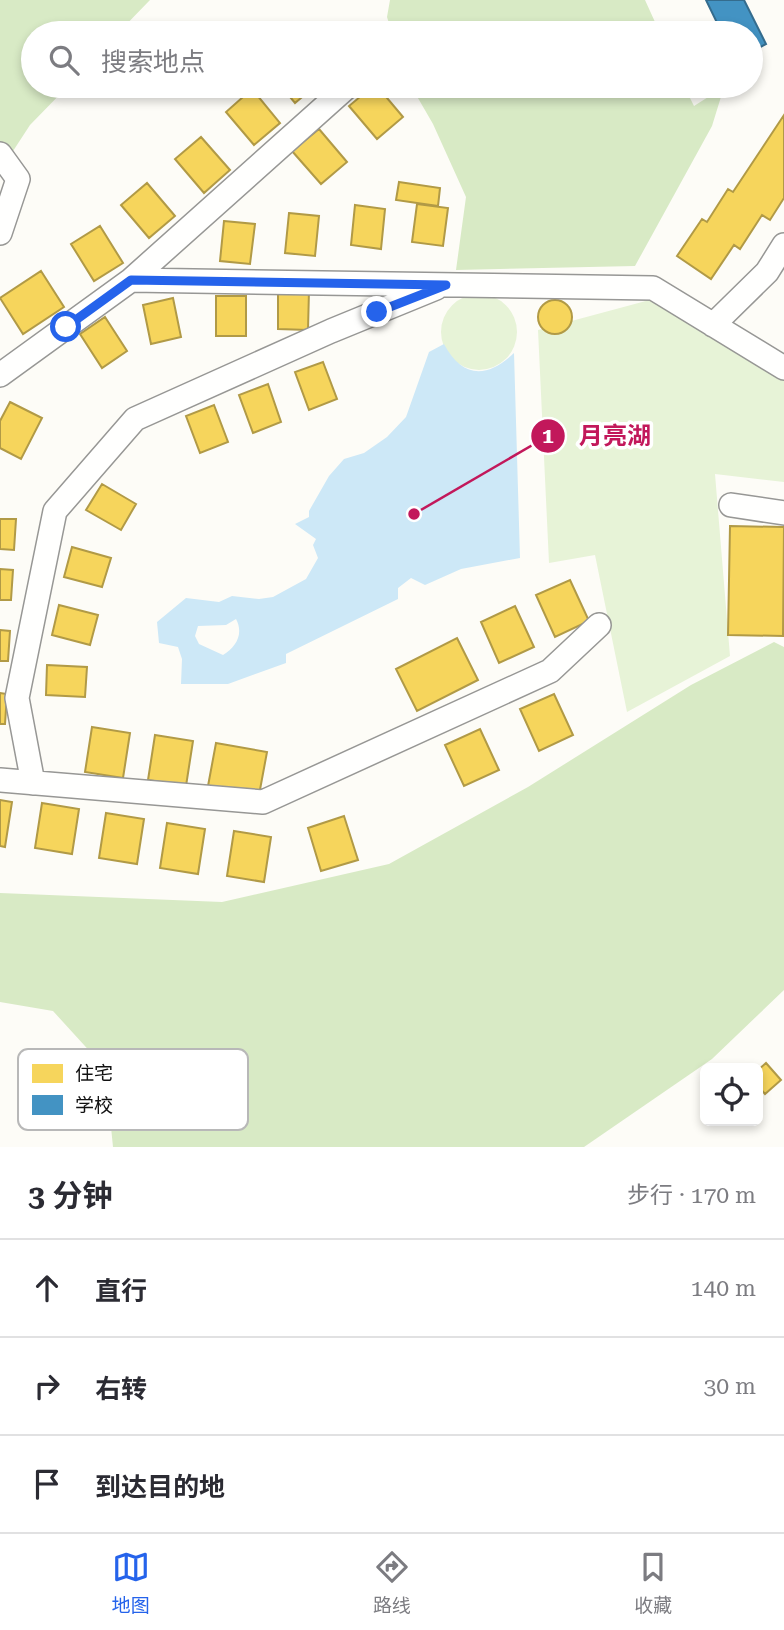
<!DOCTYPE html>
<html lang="zh">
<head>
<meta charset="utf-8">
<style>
	body { margin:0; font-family:"Roboto Serif","Noto Sans SC",serif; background:#f2f2f3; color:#2b2b33 }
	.controls { position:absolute; right:21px; bottom:21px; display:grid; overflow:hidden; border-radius:10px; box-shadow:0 4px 10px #0003 }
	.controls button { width:63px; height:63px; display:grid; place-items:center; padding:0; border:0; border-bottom:2px solid #e1e1e2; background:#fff; color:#2b2b33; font:35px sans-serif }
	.stop { position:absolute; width:21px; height:21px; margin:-16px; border:5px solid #2563eb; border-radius:50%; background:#fff }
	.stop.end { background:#2563eb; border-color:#fff; box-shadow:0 2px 7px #0008 }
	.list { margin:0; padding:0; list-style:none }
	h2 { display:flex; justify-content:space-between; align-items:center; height:91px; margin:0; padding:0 28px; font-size:30px }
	h2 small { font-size:23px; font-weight:400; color:#7c7c81 }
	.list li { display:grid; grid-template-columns:46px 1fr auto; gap:21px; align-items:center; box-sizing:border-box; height:98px; padding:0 28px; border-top:2px solid #e1e1e2 }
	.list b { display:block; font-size:26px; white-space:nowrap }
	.list em { font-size:23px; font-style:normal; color:#7c7c81 }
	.icon { flex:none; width:38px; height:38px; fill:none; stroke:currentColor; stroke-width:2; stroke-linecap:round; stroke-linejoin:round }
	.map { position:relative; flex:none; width:784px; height:1147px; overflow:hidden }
	.search { position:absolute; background:#fff; box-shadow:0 4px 10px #0003; left:21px; right:21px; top:21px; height:77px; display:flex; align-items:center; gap:18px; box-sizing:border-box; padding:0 24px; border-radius:38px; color:#7c7c81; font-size:26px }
	.sheet { height:385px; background:#fff }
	nav { display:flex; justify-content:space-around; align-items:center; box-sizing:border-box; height:98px; border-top:2px solid #e1e1e2; background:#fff; font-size:19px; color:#7c7c81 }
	nav a { display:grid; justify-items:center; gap:4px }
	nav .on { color:#2563eb }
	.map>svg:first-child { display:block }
	.green { fill:#e7f3d7 }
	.forest { fill:#d8eac5 }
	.water { fill:#cde8f7; fill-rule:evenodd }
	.homes { fill:#f6d55c; stroke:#b19a46; stroke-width:2 }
	.schools { fill:#4393c3; stroke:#346c8e; stroke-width:2 }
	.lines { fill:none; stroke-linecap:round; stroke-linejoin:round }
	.minor-casing { stroke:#979795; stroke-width:26 }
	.minor { stroke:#fffffe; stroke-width:23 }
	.route { stroke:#2563eb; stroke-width:9 }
	.key { fill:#fff; stroke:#b8b8b8; stroke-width:2 }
	.key-label { font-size:19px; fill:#111 }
	.leader { fill:none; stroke:#c2185b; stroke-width:2.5 }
	.callout-dot { fill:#c2185b; stroke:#fff; stroke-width:2.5 }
	.mark-label { font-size:21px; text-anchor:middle; font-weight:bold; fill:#fff }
	.callout-label { font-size:24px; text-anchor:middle; font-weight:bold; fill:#c2185b; stroke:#fff; stroke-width:7; stroke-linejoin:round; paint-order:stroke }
</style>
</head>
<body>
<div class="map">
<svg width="784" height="1147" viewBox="0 0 784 1147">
	<rect width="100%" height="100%" fill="#fdfcf7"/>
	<path class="green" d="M441 332a38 38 0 1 1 76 0a38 38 0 1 1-76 0Z
		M657,298L784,374V482L715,474L730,656L627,712L595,555L549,563L538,330Z"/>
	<path class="forest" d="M0,0H150L118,33H33V86H68L30,125L0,171Z
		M390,0H645L660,33H392L387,17Z
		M411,86H684L694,106L724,87L712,126L635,266L456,270L466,197L433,124Z
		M774,642L784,647V990L712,1059L584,1147H113L105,1068L53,1011L0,1002V893L222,902L389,864L528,787L691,685Z"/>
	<path class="water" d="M444,344C462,378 487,379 514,353L520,558L461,569L425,585L411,578L398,588V599L286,654V663L228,684H181L182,659L178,647L159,643L157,622L186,598L219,602L232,596L259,599L273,597L306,579L318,558L313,545L316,539L295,524L309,517V511L329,476L344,459L364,453L387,437L406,417L429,352ZM236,619C244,634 236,647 223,655L199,644L195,636L198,626L226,625Z"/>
	<path class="homes" d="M281,86H315L295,103Z
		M373,86H377L403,117L377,139L349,106Z
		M252,89L280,123L254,145L226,112Z
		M784,115V198L770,220L762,215L740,249L734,245L711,279L677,256L702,219L707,222L728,189L733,192Z
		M319,129L347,162L321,184L292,151Z
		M201,137L230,170L204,193L175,159Z
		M399,182L440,188L438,206L396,200Z
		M147,183L175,216L149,238L121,205Z
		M417,204L448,208L443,246L412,242Z
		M355,205L385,209L381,249L351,245Z
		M289,213L319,216L315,256L285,253Z
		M224,221L255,224L250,264L220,261Z
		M100,226L123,263L94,281L71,244Z
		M41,271L64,307L23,334L0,298Z
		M278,289L309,290L308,330L278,329Z
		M216,296H246V336H216Z
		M173,298L181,337L151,344L143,305Z
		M538 317a17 17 0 1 1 34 0a17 17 0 1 1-34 0Z
		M105,317L127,351L102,368L80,334Z
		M323,362L337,399L309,410L295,372Z
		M268,384L281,422L253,433L239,395Z
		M10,402L42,418L21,459L0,448V421Z
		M214,405L228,442L200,453L186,416Z
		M102,484L136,504L121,530L86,510Z
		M0,519H16L14,550L0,549Z
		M730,526L784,527L783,636L728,635Z
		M72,547L111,558L102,587L64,577Z
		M0,569L13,570L11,600H0Z
		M570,580L589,621L555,637L536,595Z
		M59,605L98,615L90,645L52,635Z
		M515,606L534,647L499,663L481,622Z
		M0,630L10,631L8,661H0Z
		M457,638L478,680L417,711L396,669Z
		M47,665L87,667L85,697L46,695Z
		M0,693L7,694L5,724H0Z
		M554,694L573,735L539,751L520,709Z
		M92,727L130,733L123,778L85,772Z
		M480,729L499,770L464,786L445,745Z
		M155,735L193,741L186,786L148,780Z
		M216,743L267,752L259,795L208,786Z
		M0,800L12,802L5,847L0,846Z
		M42,803L79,809L72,854L35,848Z
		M106,813L144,819L137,864L99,858Z
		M344,816L358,860L321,871L308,828Z
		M167,823L205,829L198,874L160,868Z
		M234,831L271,837L264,882L227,876Z
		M766,1063L781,1080L765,1094L758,1086V1070Z"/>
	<path class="schools" d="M706,0H744L766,44L751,52V33H722Z"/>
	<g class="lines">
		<g class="minor-casing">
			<path id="minor" d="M0,154L18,179L0,233
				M131,280L348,86
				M713,325L767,272L784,245
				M0,375L131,280L653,288L784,368
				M731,505L784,513
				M0,780L263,802L550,671L599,625
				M33,783L17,698L55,511L135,419L331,331L436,288"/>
		</g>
		<use href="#minor" class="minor"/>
	</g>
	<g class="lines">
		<path class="route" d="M66,327L131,280L446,285L377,312"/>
	</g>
	<rect x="18" y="1049" width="230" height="81" rx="10" class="key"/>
	<rect x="32" y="1064" width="31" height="19" fill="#f6d55c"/>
	<rect x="32" y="1095" width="31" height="20" fill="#4393c3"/>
	<g class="key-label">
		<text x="75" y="1080">住宅</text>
		<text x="75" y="1112">学校</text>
	</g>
	<path class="leader" d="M414 514L548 436"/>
	<g class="callout-dot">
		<circle cx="414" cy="514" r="7"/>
		<circle cx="548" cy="436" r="18"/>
	</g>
	<g class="mark-label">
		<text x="548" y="443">1</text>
	</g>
	<g class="callout-label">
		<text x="615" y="444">月亮湖</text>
	</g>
</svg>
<div class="controls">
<button><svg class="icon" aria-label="locate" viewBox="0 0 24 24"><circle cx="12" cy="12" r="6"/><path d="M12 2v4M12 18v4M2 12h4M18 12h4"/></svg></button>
</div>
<div class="stop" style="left:66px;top:327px"></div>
<div class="stop end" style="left:377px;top:312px"></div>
<div class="search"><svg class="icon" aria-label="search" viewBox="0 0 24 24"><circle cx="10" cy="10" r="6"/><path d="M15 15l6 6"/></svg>搜索地点</div>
</div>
<section class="sheet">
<h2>3 分钟<small>步行 · 170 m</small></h2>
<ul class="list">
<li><svg class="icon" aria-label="ahead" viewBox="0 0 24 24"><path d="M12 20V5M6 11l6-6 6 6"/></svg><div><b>直行</b></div><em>140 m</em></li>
<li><svg class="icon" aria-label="right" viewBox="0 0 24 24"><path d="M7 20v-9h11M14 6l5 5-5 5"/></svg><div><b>右转</b></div><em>30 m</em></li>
<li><svg class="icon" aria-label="arrive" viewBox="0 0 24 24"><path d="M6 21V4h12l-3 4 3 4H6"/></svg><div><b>到达目的地</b></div></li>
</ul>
</section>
<nav>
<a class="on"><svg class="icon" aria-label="map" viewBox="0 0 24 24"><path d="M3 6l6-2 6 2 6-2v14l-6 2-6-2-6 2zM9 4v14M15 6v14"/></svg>地图</a>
<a><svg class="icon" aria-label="directions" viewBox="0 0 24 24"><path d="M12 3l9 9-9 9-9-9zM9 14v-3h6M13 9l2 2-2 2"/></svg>路线</a>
<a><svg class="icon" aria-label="saved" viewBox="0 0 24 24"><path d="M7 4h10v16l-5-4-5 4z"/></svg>收藏</a>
</nav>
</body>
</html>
